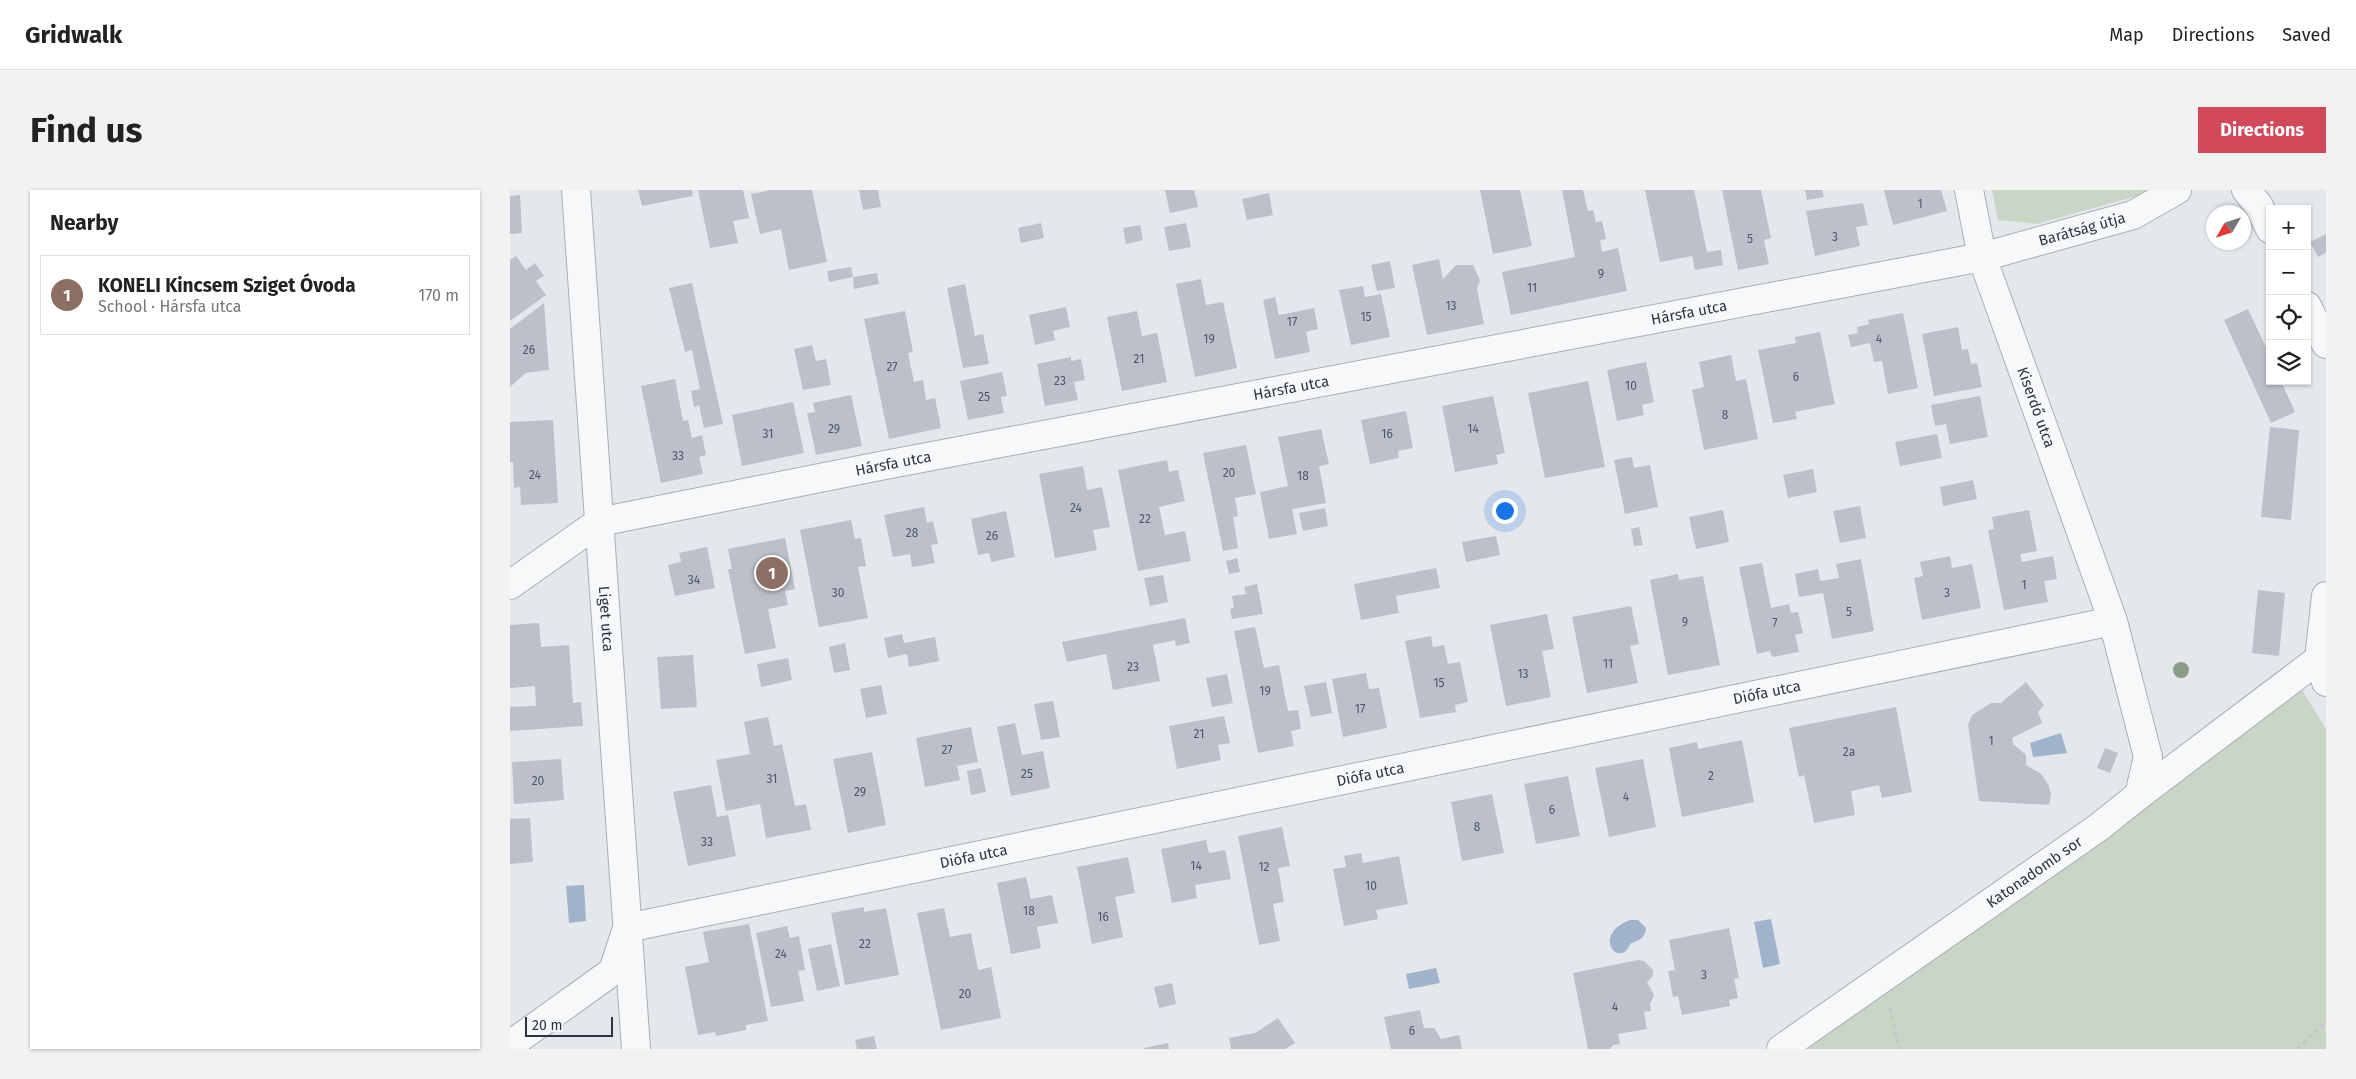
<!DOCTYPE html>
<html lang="en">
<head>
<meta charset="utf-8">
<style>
	body { margin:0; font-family:"Fira Sans",sans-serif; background:#f2f2f2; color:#222 }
	.controls { position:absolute; right:15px; top:15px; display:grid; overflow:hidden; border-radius:0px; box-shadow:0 1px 4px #0004 }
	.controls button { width:45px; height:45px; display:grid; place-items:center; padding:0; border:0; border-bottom:1px solid #e0e0e0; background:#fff; color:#222; font:25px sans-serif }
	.compass { position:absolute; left:1696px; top:15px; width:45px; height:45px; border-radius:50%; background:#fff; box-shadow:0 1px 4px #0004; rotate:231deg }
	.scale { position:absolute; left:15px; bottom:12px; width:88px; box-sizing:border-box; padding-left:5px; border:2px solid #2b3445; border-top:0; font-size:14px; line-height:18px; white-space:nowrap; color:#2b3445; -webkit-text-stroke:4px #f4f6f9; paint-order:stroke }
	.you { position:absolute; left:994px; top:320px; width:18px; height:18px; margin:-12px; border:4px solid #fff; border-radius:50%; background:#1a73e8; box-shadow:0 0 0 8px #1a73e833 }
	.badge { display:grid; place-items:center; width:32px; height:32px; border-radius:50%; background:#d1495b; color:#fff; font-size:16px; font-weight:700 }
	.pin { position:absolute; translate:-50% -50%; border:2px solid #fff; box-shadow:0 1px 5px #0006 }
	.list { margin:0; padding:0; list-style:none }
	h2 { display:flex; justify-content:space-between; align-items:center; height:65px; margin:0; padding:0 20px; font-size:21px }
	h2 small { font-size:16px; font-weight:400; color:#767676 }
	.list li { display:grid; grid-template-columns:32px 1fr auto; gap:15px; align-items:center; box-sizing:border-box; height:80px; margin:0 10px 10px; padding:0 10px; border:1px solid #e0e0e0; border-radius:0px }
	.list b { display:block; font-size:19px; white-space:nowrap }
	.list p { margin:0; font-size:16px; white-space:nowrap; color:#767676 }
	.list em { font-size:16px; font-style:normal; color:#767676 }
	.icon { flex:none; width:28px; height:28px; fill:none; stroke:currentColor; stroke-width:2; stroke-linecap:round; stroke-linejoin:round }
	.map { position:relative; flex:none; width:1816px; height:859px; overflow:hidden; border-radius:0px }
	header { display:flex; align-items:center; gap:30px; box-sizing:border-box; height:70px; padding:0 25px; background:#fff; border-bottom:1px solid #e0e0e0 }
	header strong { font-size:24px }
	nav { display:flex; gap:28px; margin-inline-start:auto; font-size:18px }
	.intro { display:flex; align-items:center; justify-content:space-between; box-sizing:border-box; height:120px; padding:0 30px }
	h1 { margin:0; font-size:35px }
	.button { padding:12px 22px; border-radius:0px; background:#d1495b; color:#fff; font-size:18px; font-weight:700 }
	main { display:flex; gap:30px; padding:0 30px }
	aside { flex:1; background:#fff; border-radius:0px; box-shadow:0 1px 4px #0004 }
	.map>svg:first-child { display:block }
	.green { fill:#c9d6c5 }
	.water { fill:#9fb4cc }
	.building { fill:#bbc0ca }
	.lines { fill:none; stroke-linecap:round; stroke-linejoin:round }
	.minor-casing { stroke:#a9aeb7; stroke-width:30 }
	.path { stroke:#c2c5cb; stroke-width:3; stroke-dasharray:4 4; stroke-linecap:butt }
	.minor { stroke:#f7f8fa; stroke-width:28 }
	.tree { fill:#899d89 }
	.labels { text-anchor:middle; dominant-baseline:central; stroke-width:4; stroke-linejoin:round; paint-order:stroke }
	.number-label { font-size:12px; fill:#4f5766 }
	.street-label { font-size:15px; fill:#2b3445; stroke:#f4f6f9 }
</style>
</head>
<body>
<header>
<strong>Gridwalk</strong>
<nav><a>Map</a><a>Directions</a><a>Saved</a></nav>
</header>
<div class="intro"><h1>Find us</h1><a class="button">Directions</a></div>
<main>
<aside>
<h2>Nearby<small></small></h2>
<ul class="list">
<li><span class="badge" style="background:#8d6e63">1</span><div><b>KONELI Kincsem Sziget Óvoda</b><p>School · Hársfa utca</p></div><em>170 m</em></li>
</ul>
</aside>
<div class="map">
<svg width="1816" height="859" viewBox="0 0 1816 859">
	<rect width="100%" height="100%" fill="#e4e7ec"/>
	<path class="green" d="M1482,0H1640L1630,5L1527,34L1488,30Z
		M1792,500L1816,539V859H1287L1409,768Z"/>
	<path class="water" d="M1551,543L1557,563L1523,567L1520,553Z
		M74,695L76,731L59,733L56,696Z
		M1261,729L1270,774L1253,778L1244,732Z
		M1120,730H1128L1136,738C1135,749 1129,750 1120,754C1110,780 1080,745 1120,730Z
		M926,778L930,793L899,799L896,784Z"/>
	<path class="building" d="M128,0H182L183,6L132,16Z
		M188,0H233L239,28L223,31L228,53L200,58Z
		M261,0H302L317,72L279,80L271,39L250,44L241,4Z
		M349,0H368L371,17L353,20Z
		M655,0H684L688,17L660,23Z
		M970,0H1010L1022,56L983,64Z
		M1052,0H1073L1078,21L1083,20L1086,32L1092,31L1096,49L1090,50L1092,62L1108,58L1117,101L1001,125L992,82L1065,67Z
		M1135,0H1184L1197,62L1211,60L1213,75L1185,80L1182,66L1150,72Z
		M1212,0H1251L1261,48L1254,50L1259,74L1228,80Z
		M1295,0H1312L1314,7L1297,10Z
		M1374,0H1431L1437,21L1383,35Z
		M759,3L763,25L737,30L732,9Z
		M10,5L12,43L0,44V6Z
		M1353,13L1358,35L1346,37L1350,56L1305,66L1296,21Z
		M531,33L534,48L511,53L508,38Z
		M676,33L681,57L659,61L654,37Z
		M630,35L633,50L616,54L613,38Z
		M1816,44V63L1808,67L1800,52Z
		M6,66L16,80L25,73L34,86L26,91L36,105L0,131V70Z
		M929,69L933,89L946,75H963L970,90L967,99L974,134L917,145L902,75Z
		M880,71L885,98L867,101L861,75Z
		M341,77L343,87L319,92L317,81Z
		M367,83L369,94L344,99L343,87Z
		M691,89L696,115L713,112L727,178L685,187L666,94Z
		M182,93L213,234L194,238L189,215L184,217L181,201L190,199L182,160L175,162L159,98Z
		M455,94L465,146L473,144L479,174L453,178L437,98Z
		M853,96L855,107L871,104L880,147L841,155L829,100Z
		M765,107L769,125L804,118L808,139L796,142L800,162L765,169L753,110Z
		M34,113L39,180L16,183L0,197V139Z
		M556,117L560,137L543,141L545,150L525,155L519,125Z
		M1738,119L1760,166V191H1771L1785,222L1761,233L1714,130Z
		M395,121L403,162L398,163L404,192L413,190L416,210L425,208L431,238L379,249L354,129Z
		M627,121L632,146L647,143L657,192L612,201L597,127Z
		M1393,123L1408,198L1378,204L1372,171L1364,172L1360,153L1341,157L1338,145L1348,143L1347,137L1359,134L1358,130Z
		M1448,137L1452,160L1458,159L1461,174L1467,173L1472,197L1424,206L1412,144Z
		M1310,142L1325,214L1285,222L1287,229L1263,233L1248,160L1286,153L1285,147Z
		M302,155L306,171L316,169L321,195L293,200L284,159Z
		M1221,165L1226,191L1236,189L1248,249L1194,260L1182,200L1194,197L1189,172Z
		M561,167V171L571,169L575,190L564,192L568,210L535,216L527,174Z
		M1136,172L1144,212L1132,215L1134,225L1107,231L1097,180Z
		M492,182L497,206L491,207L494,223L458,230L450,191Z
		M165,189L173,231L178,230L182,248L192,245L196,265L189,267L193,284L151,293L131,196Z
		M1078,191L1095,277L1035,288L1018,203Z
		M341,205L352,256L306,265L297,223L305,222L303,213Z
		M983,206L995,263L986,265L988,274L945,282L932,216Z
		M1470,206L1478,247L1440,254L1436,234L1425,236L1421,215Z
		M283,212L294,263L232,276L222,225Z
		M896,221L903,258L888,261L889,268L860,274L851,230Z
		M43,230L48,313L11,315L10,297L4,298L3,272H0V232Z
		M1760,237L1789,240L1781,330L1751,327Z
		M811,239L819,274L809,276L816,313L782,319L787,344L759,349L750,302L778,296L768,247Z
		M1427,244L1432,268L1390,276L1385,252Z
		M736,255L746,304L725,308L728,326L723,327L728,358L713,361L693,263Z
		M1122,267L1124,278L1140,275L1148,317L1115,324L1104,270Z
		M657,270L659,282L668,280L675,311L649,317L655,345L675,341L681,371L628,381L608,280Z
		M573,276L577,300L592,297L600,337L583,340L587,360L545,368L529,284Z
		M1303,279L1307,302L1278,308L1273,285Z
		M1463,290L1467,309L1433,316L1430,297Z
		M1350,316L1356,348L1330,353L1323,321Z
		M414,317L417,333L423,331L428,354L421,355L425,373L402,377L400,364L383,367L374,325Z
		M815,318L818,336L793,341L789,323Z
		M1213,320L1219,352L1186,359L1179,327Z
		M1519,320L1527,361L1510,364L1512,372L1543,366L1547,389L1534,391L1538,412L1494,420L1478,340L1484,339L1482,327Z
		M496,321L505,367L481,372L479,363L468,365L461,329Z
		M341,330L345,349L351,348L356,376L348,377L358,428L309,437L290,340Z
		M1129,337L1133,355L1124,356L1121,339Z
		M986,346L990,365L956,372L952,352Z
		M275,348L285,399L275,401L278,415L258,419L266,458L235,464L218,379H222L218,359Z
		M197,357L205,398L165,406L158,375L171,372L169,363Z
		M1440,366L1442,378L1462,374L1471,418L1412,430L1404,388L1413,386L1410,372Z
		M727,368L730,382L719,384L716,371Z
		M1351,369L1364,441L1322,449L1313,403L1289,407L1285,384L1308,379L1310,391L1329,388L1326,374Z
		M1252,373L1261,418L1279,414L1281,423L1288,422L1293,443L1285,445L1289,462L1262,467L1260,461L1247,464L1229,377Z
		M926,378L930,398L886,406L889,423L851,430L844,394Z
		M1168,384L1169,390L1193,386L1210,475L1158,485L1140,390Z
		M653,385L658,412L640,416L634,388Z
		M747,394L753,424L722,429L720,419L724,418L722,406L736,404L734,397Z
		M1748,400L1775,403L1769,466L1742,463Z
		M1121,416L1129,454L1120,456L1128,493L1077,503L1062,427Z
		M1037,424L1044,459L1032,461L1041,507L996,516L980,435Z
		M675,428L680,453L666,456L665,450L643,455L650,491L603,500L596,464L557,472L552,452Z
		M29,433L31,457L59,455L63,513L71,512L73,536L0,541V517L26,516L25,496L0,498V435Z
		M745,437L754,478L769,475L778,521L788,520L791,539L781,541L784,556L748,563L724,441Z
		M392,444L394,453L425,447L429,471L399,477L397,464L378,468L374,448Z
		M921,446L923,457L934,455L938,474L950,472L958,512L945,515L946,522L910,528L895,451Z
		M335,453L340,480L324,483L319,457Z
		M183,465L187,517L151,519L147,467Z
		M278,468L282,490L251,497L247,474Z
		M856,483L859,499L869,498L877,538L833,547L822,489Z
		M717,484L723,513L702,517L696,488Z
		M816,492L822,523L801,527L794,496Z
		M1516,492L1534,515L1528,522L1532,533L1502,548L1503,554L1516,565V575L1531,584L1538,594L1541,604L1539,615L1469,611L1458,535L1462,525L1481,513H1491Z
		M371,495L377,524L356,528L350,499Z
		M543,511L550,547L531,550L524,514Z
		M1386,517L1402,602L1372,608L1369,595L1341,601L1345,625L1304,633L1294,585L1289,587L1279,538Z
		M714,526L720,553L708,555L711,570L667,579L659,536Z
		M258,527L264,556L272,554L285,616L296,614L301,640L256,648L250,614L216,621L206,570L240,564L234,532Z
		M505,533L512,565L533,561L540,598L501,606L487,537Z
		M461,537L468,572L447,576L450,590L415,597L406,548Z
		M1232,550L1244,612L1172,627L1159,558L1187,552L1188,559Z
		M1595,558L1608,563L1600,583L1587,578Z
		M362,562L376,635L338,643L323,569Z
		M51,569L54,610L4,614L2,572Z
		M1133,569L1146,637L1099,647L1085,578Z
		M471,578L476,602L461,605L457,581Z
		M1058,586L1070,646L1026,654L1014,594Z
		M201,595L207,627L218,625L226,666L178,676L163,602Z
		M982,604L994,663L952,671L941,612Z
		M20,628L23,672L0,674V629Z
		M772,637L780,676L768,678L774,712L763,714L770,751L749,755L728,646Z
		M696,650L699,663L715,660L721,689L685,695L687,708L662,713L651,659Z
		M851,663L853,673L889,666L898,714L866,720L868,729L834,736L823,679L836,677L834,666Z
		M618,667L625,703L605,707L613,747L582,754L567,677Z
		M516,687L521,709L542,705L548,733L527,737L531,758L501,764L487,693Z
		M354,717V722L376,718L389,785L335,795L321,723Z
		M434,718L440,747L461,743L468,780L481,777L491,828L431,840L407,723Z
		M239,734L258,831L236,835V840L206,846L205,842L188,845L175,777L199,772L193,742Z
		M277,736L280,748L289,746L295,780L288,781L294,811L261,817L246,743Z
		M1219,738L1229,788L1224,789L1228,808L1219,810L1220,816L1172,825L1168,806L1163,807L1158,781L1165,780L1159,750Z
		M321,754L330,796L307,801L298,759Z
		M1128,770L1134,771L1143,780V786L1137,792L1144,805L1140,814L1141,821L1134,822L1137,839L1108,844L1110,854L1103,855L1100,859H1078L1063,783Z
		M662,793L666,814L649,818L644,797Z
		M910,820L914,838H924L931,849L949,845L952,859H881L874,827Z
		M768,828L785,853L775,859H721L719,848L745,843Z
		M364,846L367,859H347L345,850Z
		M658,853L659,859H634V858Z"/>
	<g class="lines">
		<g class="minor-casing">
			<g id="minor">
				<path id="s1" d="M66,0L126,859"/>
				<path id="s2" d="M1459,0L1472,67L1603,431L1638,567L1629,605"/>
				<path d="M1736,0L1749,16L1760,39"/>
				<path d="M1797,116L1816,154"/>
				<path id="s3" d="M0,395L89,332L375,275L1472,67L1623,25L1667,0"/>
				<path d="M1816,406L1809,469L1816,492"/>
				<path id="s4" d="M0,855L103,781L117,738L1603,431"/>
				<path id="s5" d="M1271,859L1589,637L1629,605L1809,469"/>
			</g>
		</g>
		<path class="path" d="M1380,818L1389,859
			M1787,859L1816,832"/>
		<use href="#minor" class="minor"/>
	</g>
	<circle class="tree" cx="1671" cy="480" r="8"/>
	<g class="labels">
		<g class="number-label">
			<text x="1410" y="14">1</text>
			<text x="1325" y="47">3</text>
			<text x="1240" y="49">5</text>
			<text x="1091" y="84">9</text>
			<text x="1022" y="98">11</text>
			<text x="941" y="116">13</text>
			<text x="856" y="127">15</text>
			<text x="782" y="132">17</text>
			<text x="699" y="149">19</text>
			<text x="1369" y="149">4</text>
			<text x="19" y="160">26</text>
			<text x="629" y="169">21</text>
			<text x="382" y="177">27</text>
			<text x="1286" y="187">6</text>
			<text x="550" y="191">23</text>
			<text x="1121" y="196">10</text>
			<text x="474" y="207">25</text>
			<text x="1215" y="225">8</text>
			<text x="324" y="239">29</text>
			<text x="963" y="239">14</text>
			<text x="258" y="244">31</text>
			<text x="877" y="244">16</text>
			<text x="168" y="266">33</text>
			<text x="719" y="283">20</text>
			<text x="25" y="285">24</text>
			<text x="793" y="286">18</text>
			<text x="566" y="318">24</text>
			<text x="635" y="329">22</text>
			<text x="402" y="343">28</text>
			<text x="482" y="346">26</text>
			<text x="184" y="390">34</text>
			<text x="1514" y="395">1</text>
			<text x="328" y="403">30</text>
			<text x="1437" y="403">3</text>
			<text x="1339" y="422">5</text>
			<text x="1175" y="432">9</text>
			<text x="1265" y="433">7</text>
			<text x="1098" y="474">11</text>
			<text x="623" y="477">23</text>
			<text x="1013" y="484">13</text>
			<text x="929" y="493">15</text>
			<text x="755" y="501">19</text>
			<text x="850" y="519">17</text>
			<text x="689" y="544">21</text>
			<text x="1481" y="551">1</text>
			<text x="437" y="560">27</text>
			<text x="1339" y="562">2a</text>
			<text x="517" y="584">25</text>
			<text x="1201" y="586">2</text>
			<text x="262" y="589">31</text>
			<text x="28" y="591">20</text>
			<text x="350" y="602">29</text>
			<text x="1116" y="607">4</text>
			<text x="1042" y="620">6</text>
			<text x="967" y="637">8</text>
			<text x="197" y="652">33</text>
			<text x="686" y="676">14</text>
			<text x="754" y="677">12</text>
			<text x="861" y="696">10</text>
			<text x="519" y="721">18</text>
			<text x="593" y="727">16</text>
			<text x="355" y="754">22</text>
			<text x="271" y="764">24</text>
			<text x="1194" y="785">3</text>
			<text x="455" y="804">20</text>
			<text x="1105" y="817">4</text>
			<text x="902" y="841">6</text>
		</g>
		<g class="street-label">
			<text stroke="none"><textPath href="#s3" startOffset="1621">Barátság útja</textPath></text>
			<text stroke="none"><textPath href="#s3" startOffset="1219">Hársfa utca</textPath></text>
			<text stroke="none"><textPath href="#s3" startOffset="814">Hársfa utca</textPath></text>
			<text stroke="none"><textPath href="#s2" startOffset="228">Kiserdő utca</textPath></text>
			<text stroke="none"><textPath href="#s3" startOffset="409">Hársfa utca</textPath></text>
			<text stroke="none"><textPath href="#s1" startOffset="430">Liget utca</textPath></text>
			<text stroke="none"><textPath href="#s4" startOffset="1336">Diófa utca</textPath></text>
			<text stroke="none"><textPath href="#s4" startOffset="931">Diófa utca</textPath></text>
			<text stroke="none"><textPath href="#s4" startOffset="526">Diófa utca</textPath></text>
			<text stroke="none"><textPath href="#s5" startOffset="309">Katonadomb sor</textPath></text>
		</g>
	</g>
</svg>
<div class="controls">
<button>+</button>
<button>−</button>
<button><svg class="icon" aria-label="locate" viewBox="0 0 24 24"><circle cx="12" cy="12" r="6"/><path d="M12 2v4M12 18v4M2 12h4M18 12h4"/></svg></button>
<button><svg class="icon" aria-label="layers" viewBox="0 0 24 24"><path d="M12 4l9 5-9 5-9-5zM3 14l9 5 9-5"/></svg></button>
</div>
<svg class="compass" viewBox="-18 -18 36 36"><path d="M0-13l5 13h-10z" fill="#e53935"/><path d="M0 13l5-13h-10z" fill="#767676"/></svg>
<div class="scale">20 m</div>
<div class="you"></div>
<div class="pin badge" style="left:262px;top:383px;background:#8d6e63">1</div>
</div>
</main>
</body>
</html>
